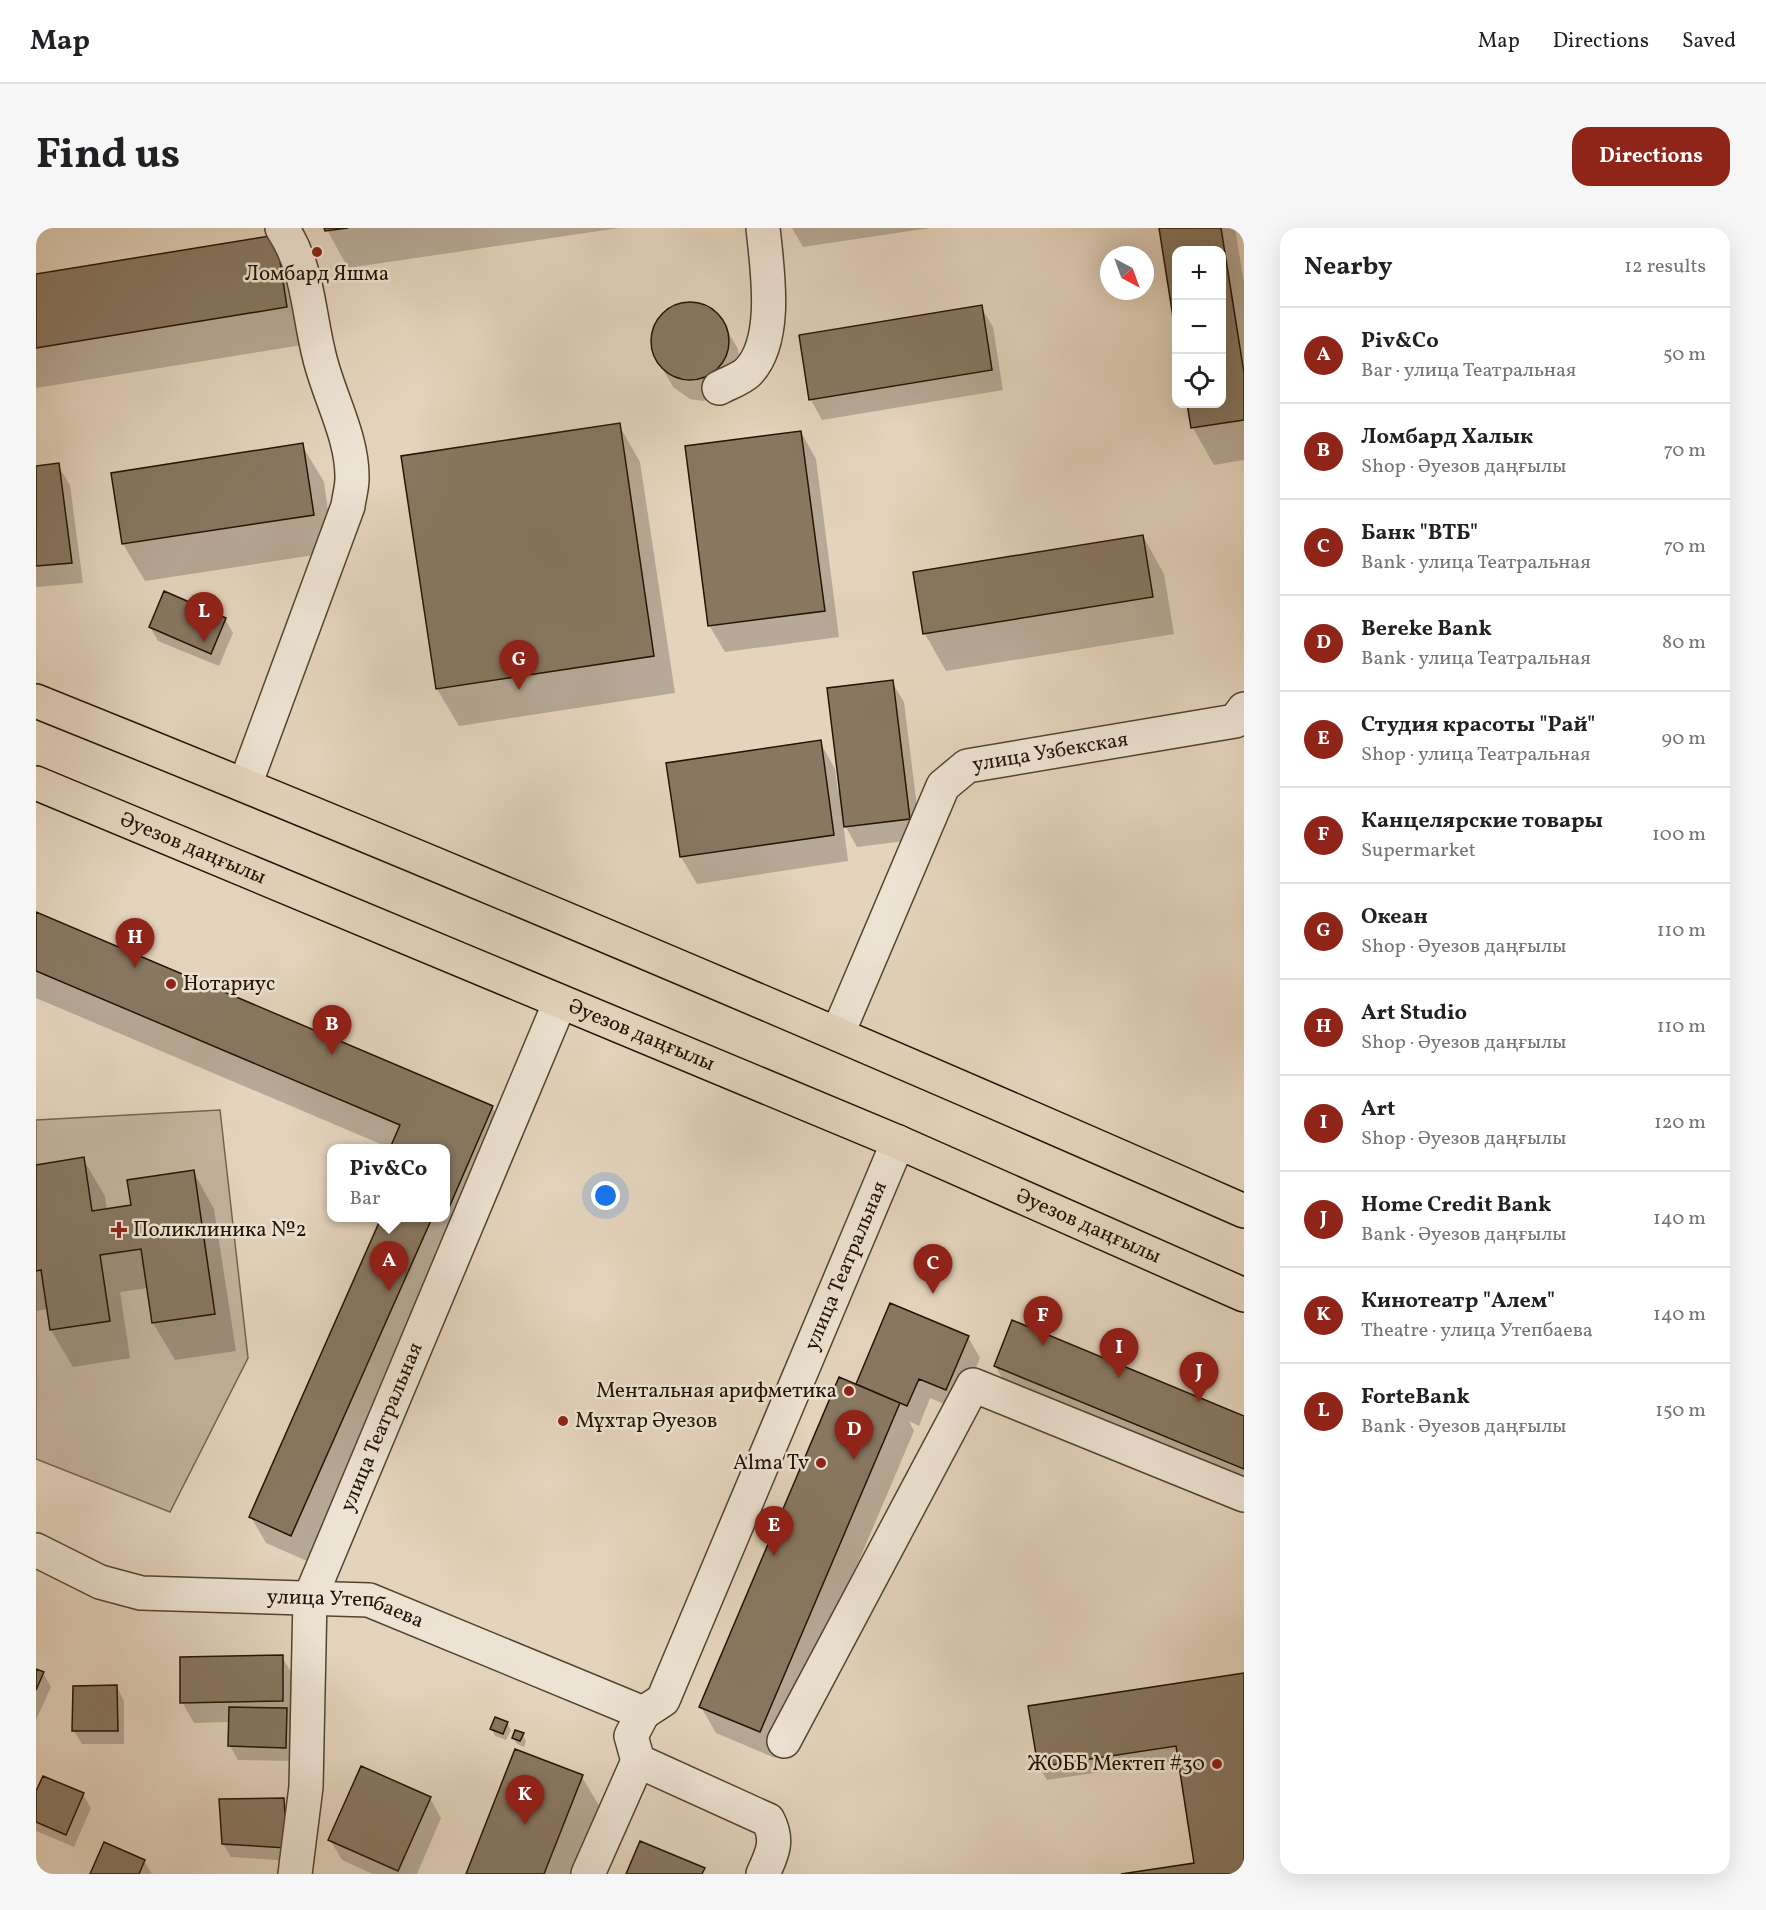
<!DOCTYPE html>
<html lang="en">
<head>
<meta charset="utf-8">
<style>
	body { margin:0; font-family:Vollkorn,serif; background:#f6f6f6; color:#202124 }
	.controls { position:absolute; right:18px; top:18px; display:grid; overflow:hidden; border-radius:12px; box-shadow:0 6px 24px #0002 }
	.controls button { width:54px; height:54px; display:grid; place-items:center; padding:0; border:0; border-bottom:2px solid #e0e0e0; background:#fff; color:#202124; font:30px sans-serif }
	.compass { position:absolute; left:1064px; top:18px; width:54px; height:54px; border-radius:50%; background:#fff; box-shadow:0 6px 24px #0002; rotate:139deg }
	.you { position:absolute; left:570px; top:968px; width:21px; height:21px; margin:-15px; border:4px solid #fff; border-radius:50%; background:#1a73e8; box-shadow:0 0 0 9px #1a73e833 }
	.badge { display:grid; place-items:center; width:39px; height:39px; border-radius:50%; background:#8f2418; color:#fff; font-size:20px; font-weight:700 }
	.pin { position:absolute; translate:-50% -50px; filter:drop-shadow(0 2px 3px #0008) }
	.pin::after { content:''; position:absolute; top:32px; width:21px; height:18px; background:inherit; clip-path:polygon(0 0,100% 0,50% 100%) }
	.popup { position:absolute; left:291px; top:916px; width:123px; height:78px; box-sizing:border-box; display:grid; place-content:center; border-radius:12px; background:#fff; filter:drop-shadow(0 2px 4px #0005); font-size:20px; white-space:nowrap; color:#757577 }
	.popup b { font-size:22px; color:#202124 }
	.popup::after { content:''; position:absolute; left:50%; top:100%; margin-left:-12px; border:12px solid transparent; border-top-color:#fff }
	.list { margin:0; padding:0; list-style:none }
	h2 { display:flex; justify-content:space-between; align-items:center; height:78px; margin:0; padding:0 24px; font-size:26px }
	h2 small { font-size:20px; font-weight:400; color:#757577 }
	.list li { display:grid; grid-template-columns:39px 1fr auto; gap:18px; align-items:center; box-sizing:border-box; height:96px; padding:0 24px; border-top:2px solid #e0e0e0 }
	.list b { display:block; font-size:22px; white-space:nowrap }
	.list p { margin:0; font-size:20px; white-space:nowrap; color:#757577 }
	.list em { font-size:20px; font-style:normal; color:#757577 }
	.icon { flex:none; width:33px; height:33px; fill:none; stroke:currentColor; stroke-width:2; stroke-linecap:round; stroke-linejoin:round }
	.map { position:relative; flex:none; width:1208px; height:1646px; overflow:hidden; border-radius:18px }
	header { display:flex; align-items:center; gap:36px; box-sizing:border-box; height:84px; padding:0 30px; background:#fff; border-bottom:2px solid #e0e0e0 }
	header strong { font-size:28px }
	nav { display:flex; gap:33px; margin-inline-start:auto; font-size:21px }
	.intro { display:flex; align-items:center; justify-content:space-between; box-sizing:border-box; height:144px; padding:0 36px }
	h1 { margin:0; font-size:42px }
	.button { padding:15px 27px; border-radius:18px; background:#8f2418; color:#fff; font-size:21px; font-weight:700 }
	main { display:flex; gap:36px; padding:0 36px }
	aside { flex:1; background:#fff; border-radius:18px; box-shadow:0 6px 24px #0002 }
	.map>svg:first-child { display:block }
	.green { fill:#c3b39d; stroke:#74644e; stroke-width:1.5 }
	.shadow { fill:#0003 }
	.building { fill:#887862; stroke:#241400; stroke-width:1.5 }
	.lines { fill:none; stroke-linecap:round; stroke-linejoin:round }
	.minor-casing { stroke:#54442f; stroke-width:36 }
	.major-casing { stroke:#241400; stroke-width:36 }
	.minor { stroke:#ede3d4; stroke-width:33 }
	.major { stroke:#e4d4bd; stroke-width:33 }
	.poi-dot { fill:#8f2418; stroke:#ede3d4; stroke-width:2 }
	.labels { text-anchor:middle; dominant-baseline:central; stroke-width:5; stroke-linejoin:round; paint-order:stroke }
	.poi-label { font-size:21px; fill:#241400; stroke:#ede3d4; text-anchor:start }
	.street-label { font-size:21px; fill:#241400; stroke:#ede3d4 }
</style>
</head>
<body>
<header>
<strong>Map</strong>
<nav><a>Map</a><a>Directions</a><a>Saved</a></nav>
</header>
<div class="intro"><h1>Find us</h1><a class="button">Directions</a></div>
<main>
<div class="map">
<svg width="1208" height="1646" viewBox="0 0 1208 1646">
	<rect width="100%" height="100%" fill="#e4d4bd"/>
	<filter id="stains"><feTurbulence type="fractalNoise" baseFrequency=".00333" numOctaves="4"/><feColorMatrix values="0 0 0 0 .2 0 0 0 0 .09 0 0 0 0 .02 0 0 0 .5 -.17"/></filter>
	<radialGradient id="worn" r=".72"><stop offset=".6" stop-color="#630" stop-opacity="0"/><stop offset="1" stop-color="#630" stop-opacity=".3"/></radialGradient>
	<path class="green" d="M184,882L212,1130L134,1284L0,1231V892Z"/>
	<path class="shadow" d="M290,0H583L312,40Z
		M756,0H894L767,19Z
		M1125,0H1199L1208,55V232L1178,237L1157,200L1153,176H1186V22H1140V98Z
		M239,9L272,116L0,160V48Z
		M651,75L674,81L684,90L702,121L704,134L684,168L667,173L654,171L637,159L618,126L616,110L619,98L627,86L638,78Z
		M945,79L957,99L967,162L786,192L775,172L764,109Z
		M583,197L604,234L639,465L423,498L401,461L367,229Z
		M765,204L780,231L803,409L689,424L673,397Z
		M266,217L288,254L298,324L109,353L87,316Z
		M22,237L34,257L47,355L0,359V240Z
		M1107,308L1128,346L1138,406L910,443L889,406L879,346Z
		M189,391L197,405L183,438L122,413L114,399Z
		M856,454L868,474L885,611L821,619L807,594L812,633L661,656L645,629L632,536L784,514L799,541L802,563L805,562Z
		M0,686L456,879L478,917L413,1012L271,1333L230,1315L215,1289L347,990H410V920H354L0,770Z
		M47,931L69,968L71,982L97,978L157,943L178,981L200,1123L139,1132L117,1095L112,1060L84,1064L94,1130L37,1139L15,1102L12,1081L0,1083V938Z
		M855,1077L932,1109L944,1130L922,1182L894,1170L883,1198L873,1193L878,1203L739,1530L680,1505L665,1479L821,1158Z
		M959,1138L1208,1189V1269L981,1175Z
		M246,1429L258,1449L257,1533L202,1532L194,1518V1494L158,1495L146,1474Z
		M0,1442L7,1445L15,1459L0,1492Z
		M1208,1447V1646H1095L1159,1636L1144,1532L1011,1552L1003,1539L994,1479Z
		M81,1459L88,1473V1516H46L38,1503Z
		M471,1495L475,1502L470,1512L459,1508L456,1501Z
		M487,1507L490,1513L488,1519L481,1516L477,1510Z
		M546,1549L568,1586L544,1646H432Z
		M47,1566L55,1580L38,1619L0,1603V1567Z
		M394,1570L405,1590L381,1646H337L306,1632L294,1612Z
		M247,1572L255,1586L258,1633L195,1629L187,1616Z
		M108,1633L116,1646H56Z"/>
	<path class="building" d="M288,0H312L289,3Z
		M1123,0H1185L1208,145V192L1155,200L1151,176H1186V22H1140V108Z
		M240,7L251,79L0,120V46Z
		M615 113a39 39 0 1 1 78 0a39 39 0 1 1-78 0Z
		M946,77L956,142L773,172L763,107Z
		M584,195L618,428L400,461L365,228Z
		M765,203L789,383L672,398L649,218Z
		M267,215L278,287L86,316L75,245Z
		M23,235L36,335L0,338V238Z
		M1107,307L1117,369L887,406L877,344Z
		M128,363L190,390L175,426L113,399Z
		M857,452L874,591L808,599L791,460Z
		M785,512L798,607L644,629L630,535Z
		M0,684L457,878L412,982L410,981V920H354L364,897L0,743Z
		M48,929L56,983L95,977L91,952L158,942L179,1086L116,1095L105,1021L64,1027L74,1093L14,1102L5,1042L0,1043V937Z
		M345,990H396L255,1308L213,1289Z
		M854,1075L933,1108L910,1162L883,1151L871,1178L820,1156Z
		M976,1092L1208,1188V1241L958,1138Z
		M803,1149L864,1175L724,1504L663,1479Z
		M247,1427V1473L144,1475V1429Z
		M0,1441L8,1444L0,1462Z
		M1208,1445V1646H1085L1158,1635L1140,1518L1002,1539L992,1478Z
		M81,1457L82,1503H36L37,1458Z
		M193,1479L251,1480L250,1520L192,1518Z
		M459,1489L472,1494L467,1506L454,1501Z
		M479,1502L488,1505L484,1513L476,1510Z
		M479,1521L547,1547L508,1646H430Z
		M325,1538L395,1569L362,1643L292,1612Z
		M7,1548L48,1565L30,1607L0,1594V1563Z
		M248,1570L251,1620L186,1616L183,1571Z
		M604,1613L669,1640L666,1646H590Z
		M68,1614L109,1632L103,1646H54Z"/>
	<g class="lines">
		<g class="minor-casing">
			<g id="minor">
				<path d="M683,160C692,155 705,151 712,144C743,112 731,40 727,0"/>
				<path d="M209,557L312,278C313,269 316,260 316,251C317,209 292,167 283,127C272,82 272,39 246,0"/>
				<path id="s1" d="M802,805L907,558L931,538L1199,493L1208,481"/>
				<path id="s2" d="M0,1322L64,1354L105,1365L333,1372L607,1485"/>
				<path id="s3" d="M607,1485L627,1472L862,914"/>
				<path d="M607,1485L595,1508L602,1533L732,1592C743,1613 736,1626 727,1646"/>
				<path d="M748,1513L937,1157L1208,1267"/>
				<path id="s4" d="M259,1646L270,1559L274,1370L524,774"/>
				<path d="M552,1646L602,1533"/>
			</g>
		</g>
		<g class="major-casing">
			<g id="major">
				<path d="M0,473C406,636 808,807 1208,983"/>
				<path id="s5" d="M0,555L862,914L1208,1067"/>
			</g>
		</g>
		<use href="#minor" class="minor"/>
		<use href="#major" class="major"/>
	</g>
	<g class="poi-dot">
		<circle cx="281" cy="24" r="6"/>
		<circle cx="135" cy="756" r="6"/>
		<path d="M80 993h6v6h6v6h-6v6h-6v-6h-6v-6h6z"/>
		<circle cx="813" cy="1163" r="6"/>
		<circle cx="527" cy="1193" r="6"/>
		<circle cx="785" cy="1235" r="6"/>
		<circle cx="1181" cy="1536" r="6"/>
	</g>
	<g class="labels">
		<g class="poi-label">
			<text x="281" y="46" text-anchor="middle">Ломбард Яшма</text>
			<text x="147" y="756">Нотариус</text>
			<text x="97" y="1002">Поликлиника №2</text>
			<text x="801" y="1163" text-anchor="end">Ментальная арифметика</text>
			<text x="539" y="1193">Мұхтар Әуезов</text>
			<text x="773" y="1235" text-anchor="end">Alma Tv</text>
			<text x="1169" y="1536" text-anchor="end">ЖОББ Мектеп #30</text>
		</g>
		<g class="street-label">
			<text stroke="none"><textPath href="#s1" startOffset="384">улица Узбекская</textPath></text>
			<text stroke="none"><textPath href="#s5" startOffset="170">Әуезов даңғылы</textPath></text>
			<text stroke="none"><textPath href="#s5" startOffset="656">Әуезов даңғылы</textPath></text>
			<text stroke="none"><textPath href="#s5" startOffset="1142">Әуезов даңғылы</textPath></text>
			<text stroke="none"><textPath href="#s3" startOffset="495">улица Театральная</textPath></text>
			<text stroke="none"><textPath href="#s4" startOffset="462">улица Театральная</textPath></text>
			<text stroke="none"><textPath href="#s2" startOffset="320">улица Утепбаева</textPath></text>
		</g>
	</g>
	<rect width="100%" height="100%" filter="url(#stains)"/>
	<rect width="100%" height="100%" fill="url(#worn)"/>
</svg>
<div class="controls">
<button>+</button>
<button>−</button>
<button><svg class="icon" aria-label="locate" viewBox="0 0 24 24"><circle cx="12" cy="12" r="6"/><path d="M12 2v4M12 18v4M2 12h4M18 12h4"/></svg></button>
</div>
<svg class="compass" viewBox="-18 -18 36 36"><path d="M0-13l5 13h-10z" fill="#e53935"/><path d="M0 13l5-13h-10z" fill="#757577"/></svg>
<div class="you"></div>
<div class="pin badge" style="left:353px;top:1063px">A</div>
<div class="popup"><b>Piv&amp;Co</b>Bar</div>
<div class="pin badge" style="left:296px;top:827px">B</div>
<div class="pin badge" style="left:897px;top:1066px">C</div>
<div class="pin badge" style="left:818px;top:1232px">D</div>
<div class="pin badge" style="left:738px;top:1328px">E</div>
<div class="pin badge" style="left:1007px;top:1118px">F</div>
<div class="pin badge" style="left:483px;top:462px">G</div>
<div class="pin badge" style="left:99px;top:740px">H</div>
<div class="pin badge" style="left:1083px;top:1150px">I</div>
<div class="pin badge" style="left:1163px;top:1174px">J</div>
<div class="pin badge" style="left:489px;top:1597px">K</div>
<div class="pin badge" style="left:168px;top:414px">L</div>
</div>
<aside>
<h2>Nearby<small>12 results</small></h2>
<ul class="list">
<li><span class="badge">A</span><div><b>Piv&amp;Co</b><p>Bar · улица Театральная</p></div><em>50 m</em></li>
<li><span class="badge">B</span><div><b>Ломбард Халык</b><p>Shop · Әуезов даңғылы</p></div><em>70 m</em></li>
<li><span class="badge">C</span><div><b>Банк &quot;ВТБ&quot;</b><p>Bank · улица Театральная</p></div><em>70 m</em></li>
<li><span class="badge">D</span><div><b>Bereke Bank</b><p>Bank · улица Театральная</p></div><em>80 m</em></li>
<li><span class="badge">E</span><div><b>Студия красоты &quot;Рай&quot;</b><p>Shop · улица Театральная</p></div><em>90 m</em></li>
<li><span class="badge">F</span><div><b>Канцелярские товары</b><p>Supermarket</p></div><em>100 m</em></li>
<li><span class="badge">G</span><div><b>Океан</b><p>Shop · Әуезов даңғылы</p></div><em>110 m</em></li>
<li><span class="badge">H</span><div><b>Art Studio</b><p>Shop · Әуезов даңғылы</p></div><em>110 m</em></li>
<li><span class="badge">I</span><div><b>Art</b><p>Shop · Әуезов даңғылы</p></div><em>120 m</em></li>
<li><span class="badge">J</span><div><b>Home Credit Bank</b><p>Bank · Әуезов даңғылы</p></div><em>140 m</em></li>
<li><span class="badge">K</span><div><b>Кинотеатр &quot;Алем&quot;</b><p>Theatre · улица Утепбаева</p></div><em>140 m</em></li>
<li><span class="badge">L</span><div><b>ForteBank</b><p>Bank · Әуезов даңғылы</p></div><em>150 m</em></li>
</ul>
</aside>
</main>
</body>
</html>
